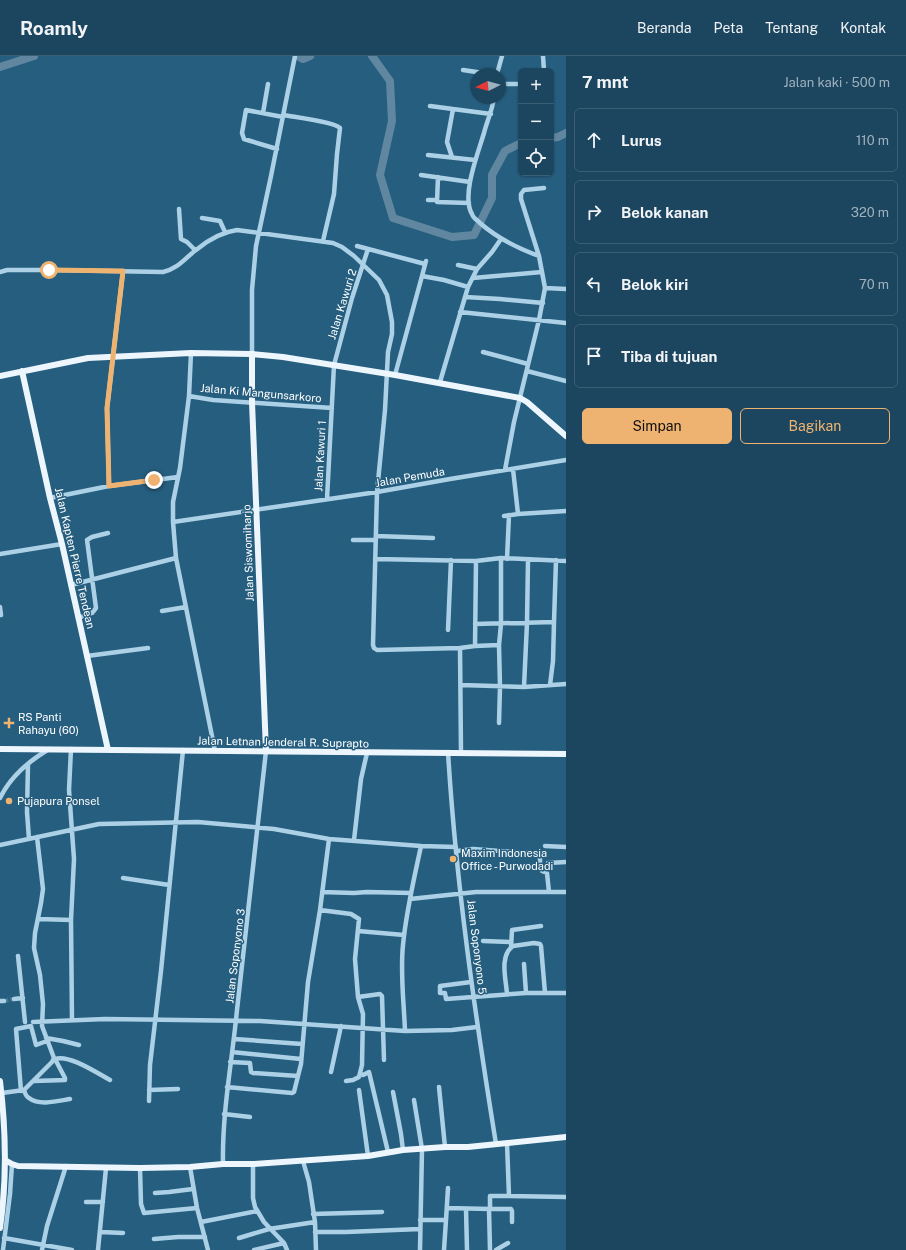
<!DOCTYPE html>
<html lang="id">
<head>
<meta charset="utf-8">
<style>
	body { margin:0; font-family:"Public Sans",sans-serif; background:#295068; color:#f1f3f6 }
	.controls { position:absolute; right:12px; top:12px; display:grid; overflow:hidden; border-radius:6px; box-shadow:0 1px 3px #0004 }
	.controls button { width:36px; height:36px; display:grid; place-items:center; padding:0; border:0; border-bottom:1px solid #3a5e74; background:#1c465f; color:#f1f3f6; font:20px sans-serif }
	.compass { position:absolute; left:470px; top:12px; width:36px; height:36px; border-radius:50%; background:#1c465f; box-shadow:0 1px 3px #0004; rotate:264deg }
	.stop { position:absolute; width:12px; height:12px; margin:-9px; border:3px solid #efb371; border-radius:50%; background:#fff }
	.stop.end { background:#efb371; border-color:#fff; box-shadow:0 1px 4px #0008 }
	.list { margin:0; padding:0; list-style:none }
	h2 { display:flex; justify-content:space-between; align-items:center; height:52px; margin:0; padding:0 16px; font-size:17px }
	h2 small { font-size:13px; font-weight:400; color:#a0b1bd }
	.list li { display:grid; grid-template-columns:26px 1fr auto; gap:12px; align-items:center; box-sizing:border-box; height:64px; margin:0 8px 8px; padding:0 8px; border:1px solid #3a5e74; border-radius:6px }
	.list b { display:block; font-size:15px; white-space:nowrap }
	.list em { font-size:13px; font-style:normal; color:#a0b1bd }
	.actions { display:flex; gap:8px; padding:12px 16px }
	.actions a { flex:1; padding:9px 0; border:1px solid #efb371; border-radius:6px; text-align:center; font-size:14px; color:#efb371 }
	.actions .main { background:#efb371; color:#111 }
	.icon { flex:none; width:22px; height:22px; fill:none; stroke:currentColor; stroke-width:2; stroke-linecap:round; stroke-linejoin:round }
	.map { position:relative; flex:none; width:566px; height:1194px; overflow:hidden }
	header { display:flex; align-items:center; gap:24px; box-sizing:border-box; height:56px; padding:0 20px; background:#1c465f; border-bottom:1px solid #3a5e74 }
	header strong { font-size:19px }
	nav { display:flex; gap:22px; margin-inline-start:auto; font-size:14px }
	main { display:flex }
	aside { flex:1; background:#1c465f }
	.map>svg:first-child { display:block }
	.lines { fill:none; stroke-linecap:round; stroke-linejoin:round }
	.river { stroke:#60879f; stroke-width:8 }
	.minor-tunnel { stroke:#477692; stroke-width:4.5; stroke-dasharray:4.5 2; stroke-linecap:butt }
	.minor { stroke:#acd1e6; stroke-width:4.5 }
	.major { stroke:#edf6fd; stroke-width:6 }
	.route { stroke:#efb371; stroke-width:5 }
	.poi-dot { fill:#efb371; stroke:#265e7f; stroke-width:1.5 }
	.labels { text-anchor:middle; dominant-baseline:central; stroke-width:3; stroke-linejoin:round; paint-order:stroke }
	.street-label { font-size:11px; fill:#fff; stroke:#265e7f }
	.poi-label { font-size:11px; fill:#fff; stroke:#265e7f; text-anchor:start }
</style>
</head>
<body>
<header>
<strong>Roamly</strong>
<nav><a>Beranda</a><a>Peta</a><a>Tentang</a><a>Kontak</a></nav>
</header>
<main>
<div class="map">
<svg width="566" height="1194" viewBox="0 0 566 1194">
	<rect width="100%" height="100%" fill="#265e7f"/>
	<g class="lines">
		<path class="river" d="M298,0L303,3L310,0
			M372,0L390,25L392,65L380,119L393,162L452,181L474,179L492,142V119L505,95L521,87
			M0,11L34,0
			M551,82L558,81L566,77"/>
		<path class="minor-tunnel" d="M4,945L14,943"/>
		<path class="minor" d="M543,0L544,15
			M463,14L490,18
			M497,18L502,0
			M500,28H521
			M494,42C492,55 487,65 484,77C478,97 461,140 472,158C473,162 477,164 480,167C498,183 517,192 539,200
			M430,50L491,58
			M263,57L268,28
			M284,59C294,61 335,66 340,72L337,98L334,138L323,185
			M277,93L244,83L242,77L246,54L283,61
			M428,99L475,104
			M452,101L447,86L453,53
			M421,119L470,126
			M438,121L437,146L469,147
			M428,144H437
			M179,153L181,183L187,186L195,194
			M202,162L220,165L225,176
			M357,190L425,208
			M458,209L477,213
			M0,216L7,214H49L163,216C179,212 184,203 196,194C208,184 222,176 237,174L333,187L342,191L354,200L379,224L387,239L392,266V278L388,296L385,354L377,436L373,589L374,592L377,594L460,592L461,697
			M422,220L426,205
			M473,222L542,216
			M545,232L566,233
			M465,241L500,243L543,247
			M460,256L566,267
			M483,296L528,308
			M191,297L189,340L180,412L173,446V466L176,502L215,695
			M252,298V234L256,190L271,120L295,0
			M527,315L566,325
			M395,319L422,220L444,224L468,231
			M440,326L468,231L477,213L492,196L501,183
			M189,340L213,344L332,352
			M505,414L514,366L539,264L545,232L539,200L521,143V138L524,134L544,132
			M109,430L107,352L123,215
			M50,442L109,430L178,421
			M327,443L334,309L352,242L368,193
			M518,458L566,455
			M504,460L518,458L513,413
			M173,466L377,436L450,423L566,404
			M376,480L433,482
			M353,484H376
			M0,498L62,488
			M375,503L476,505L501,502L566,505
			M507,503L509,459
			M476,505L475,590L499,589
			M71,529L176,502
			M0,551L1,559
			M162,555L186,551
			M78,562L92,557L96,552L87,484L92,481L108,477
			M475,568L554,566L556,504
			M448,574L451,504
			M460,592L475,590
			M87,600L148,592
			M461,629L524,631L566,628
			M550,629L553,605L554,566
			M524,631L527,567L528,504
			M499,667L500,631L499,589L501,568V502
			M71,693L69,734L74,803L71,864L72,964
			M448,696C456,828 475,958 496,1088
			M28,708L27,756L29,783
			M0,742C11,720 28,706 49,693
			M354,784L361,723L367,697
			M0,789L99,768L198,766L274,773L329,783L421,790L456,791
			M545,790L566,791
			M457,795L473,793L540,798V809L542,815L547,817L549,836
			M548,807L566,806
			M123,822L169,829
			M322,836L354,837L367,836L411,837
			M410,843L476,836H566
			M320,854L351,858L359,863L355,903L358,941L363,958L362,1009L359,1021L353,1024L346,1025
			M39,863L71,864
			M358,875L404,879
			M483,885L511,886
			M511,892L512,874L541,870
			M18,900L25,966
			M524,908L526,937
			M471,926L440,930V937H445L446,943L526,937H566
			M507,938C506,923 499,900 513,890L534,887L540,888L541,890L545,937
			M358,941L380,938L382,940L384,1004
			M14,943L23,942
			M0,945H4
			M33,966L105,963L260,965L405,975L452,974L477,971
			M405,975C404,947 400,918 403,889C406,856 414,823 421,790
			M46,982L63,985L79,989
			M234,983L302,988
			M232,996L301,1003
			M54,1002L55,1003C69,998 97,1017 110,1024
			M230,1006L250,1007L251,1016L253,1017L298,1020
			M331,1016L341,970
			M360,1017L363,1019L369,1016L388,1096
			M34,1025L65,1024V1022L55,1003
			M227,1031L292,1037L294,1036L301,1008L308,926L320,854L329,783
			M439,1031L445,1091
			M24,1034C25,1037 26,1041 29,1042C39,1050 58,1045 70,1043
			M149,1034L178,1033
			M359,1034L368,1100
			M21,1035L16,973L31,970L36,989L47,985
			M393,1036L401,1078L403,1094
			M2,1037L24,1034L52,1006L54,1002L42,970L43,948L40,919L34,892L35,877L41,847L43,833L37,781
			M414,1044L422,1093L420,1194
			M149,1045L150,1009L161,915L183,694
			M224,1058L250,1061
			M507,1087L509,1140L566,1141
			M303,1105L309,1126L315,1166L316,1194
			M223,1108C222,1056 232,1006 237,954C247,868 257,782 266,695
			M253,1108V1142L255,1151L264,1166L284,1187L287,1194
			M190,1111L197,1152L208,1194
			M140,1112L141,1148L144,1157L197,1152
			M155,1137L169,1136L193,1133
			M86,1146H103
			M447,1152L490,1153V1140H509
			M466,1153L467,1194
			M489,1153L490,1194
			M490,1153H511L512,1155V1166
			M313,1158L382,1156
			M420,1164H446L444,1194
			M446,1164L448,1132
			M201,1166L257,1155
			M101,1176L123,1177
			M315,1176H346L420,1173
			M4,1182L72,1194
			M239,1182L269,1173L315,1166
			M154,1183L178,1181H205
			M3,1194L10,1138L12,1108
			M42,1194L47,1170L66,1110
			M98,1194L106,1112
			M254,1194L284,1187
			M496,1194L508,1187"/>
		<path class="major" d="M252,298V346L266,695
			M22,315L50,442L62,488L108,694
			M0,320L88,302L191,297L252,298L283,301L395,319L520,342L527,346L566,380
			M0,693L566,698
			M0,1025C6,1074 7,1124 0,1172
			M5,1104L12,1108L18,1110L140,1112L190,1111L223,1108H253L368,1100L403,1094L445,1091H468L566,1081"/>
	</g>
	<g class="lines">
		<path class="route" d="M49,214L123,215L107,352L109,430L154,424"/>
	</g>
	<g class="poi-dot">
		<path d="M7 661h4v4h4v4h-4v4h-4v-4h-4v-4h4z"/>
		<circle cx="9" cy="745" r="4"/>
		<circle cx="453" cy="803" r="4"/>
	</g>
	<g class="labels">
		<g class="street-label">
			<text transform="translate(342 248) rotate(-73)">Jalan Kawuri 2</text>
			<text transform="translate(261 337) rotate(5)">Jalan Ki Mangunsarkoro</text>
			<text transform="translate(320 400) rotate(-87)">Jalan Kawuri 1</text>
			<text transform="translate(410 421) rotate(-10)">Jalan Pemuda</text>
			<text transform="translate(248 497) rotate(-92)">Jalan Siswomiharjo</text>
			<text transform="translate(75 502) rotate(77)">Jalan Kapten Pierre Tendean</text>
			<text transform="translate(283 686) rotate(1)">Jalan Letnan Jenderal R. Suprapto</text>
			<text transform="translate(477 891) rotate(83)">Jalan Soponyono 5</text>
			<text transform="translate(235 900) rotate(-83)">Jalan Soponyono 3</text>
		</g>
		<g class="poi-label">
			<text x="18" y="661">RS Panti<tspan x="18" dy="13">Rahayu (60)</tspan></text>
			<text x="17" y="745">Pujapura Ponsel</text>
			<text x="461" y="797">Maxim Indonesia<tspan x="461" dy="13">Office - Purwodadi</tspan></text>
		</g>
	</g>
</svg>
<div class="controls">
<button>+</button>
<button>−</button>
<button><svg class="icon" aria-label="locate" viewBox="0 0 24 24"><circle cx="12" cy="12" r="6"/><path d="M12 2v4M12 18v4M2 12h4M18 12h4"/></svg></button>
</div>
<svg class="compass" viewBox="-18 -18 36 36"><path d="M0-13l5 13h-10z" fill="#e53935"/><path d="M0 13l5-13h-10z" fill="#a0b1bd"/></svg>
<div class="stop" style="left:49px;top:214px"></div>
<div class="stop end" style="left:154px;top:424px"></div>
</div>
<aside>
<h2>7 mnt<small>Jalan kaki · 500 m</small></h2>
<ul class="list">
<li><svg class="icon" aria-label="ahead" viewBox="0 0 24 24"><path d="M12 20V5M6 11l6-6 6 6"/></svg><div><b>Lurus</b></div><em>110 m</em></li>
<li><svg class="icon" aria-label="right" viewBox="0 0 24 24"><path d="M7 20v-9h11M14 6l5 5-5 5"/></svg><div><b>Belok kanan</b></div><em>320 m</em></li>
<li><svg class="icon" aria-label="left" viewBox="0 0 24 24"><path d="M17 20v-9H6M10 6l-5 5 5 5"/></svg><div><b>Belok kiri</b></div><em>70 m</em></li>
<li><svg class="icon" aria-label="arrive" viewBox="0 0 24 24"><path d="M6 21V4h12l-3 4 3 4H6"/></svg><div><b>Tiba di tujuan</b></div></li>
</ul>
<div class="actions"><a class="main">Simpan</a><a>Bagikan</a></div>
</aside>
</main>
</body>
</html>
